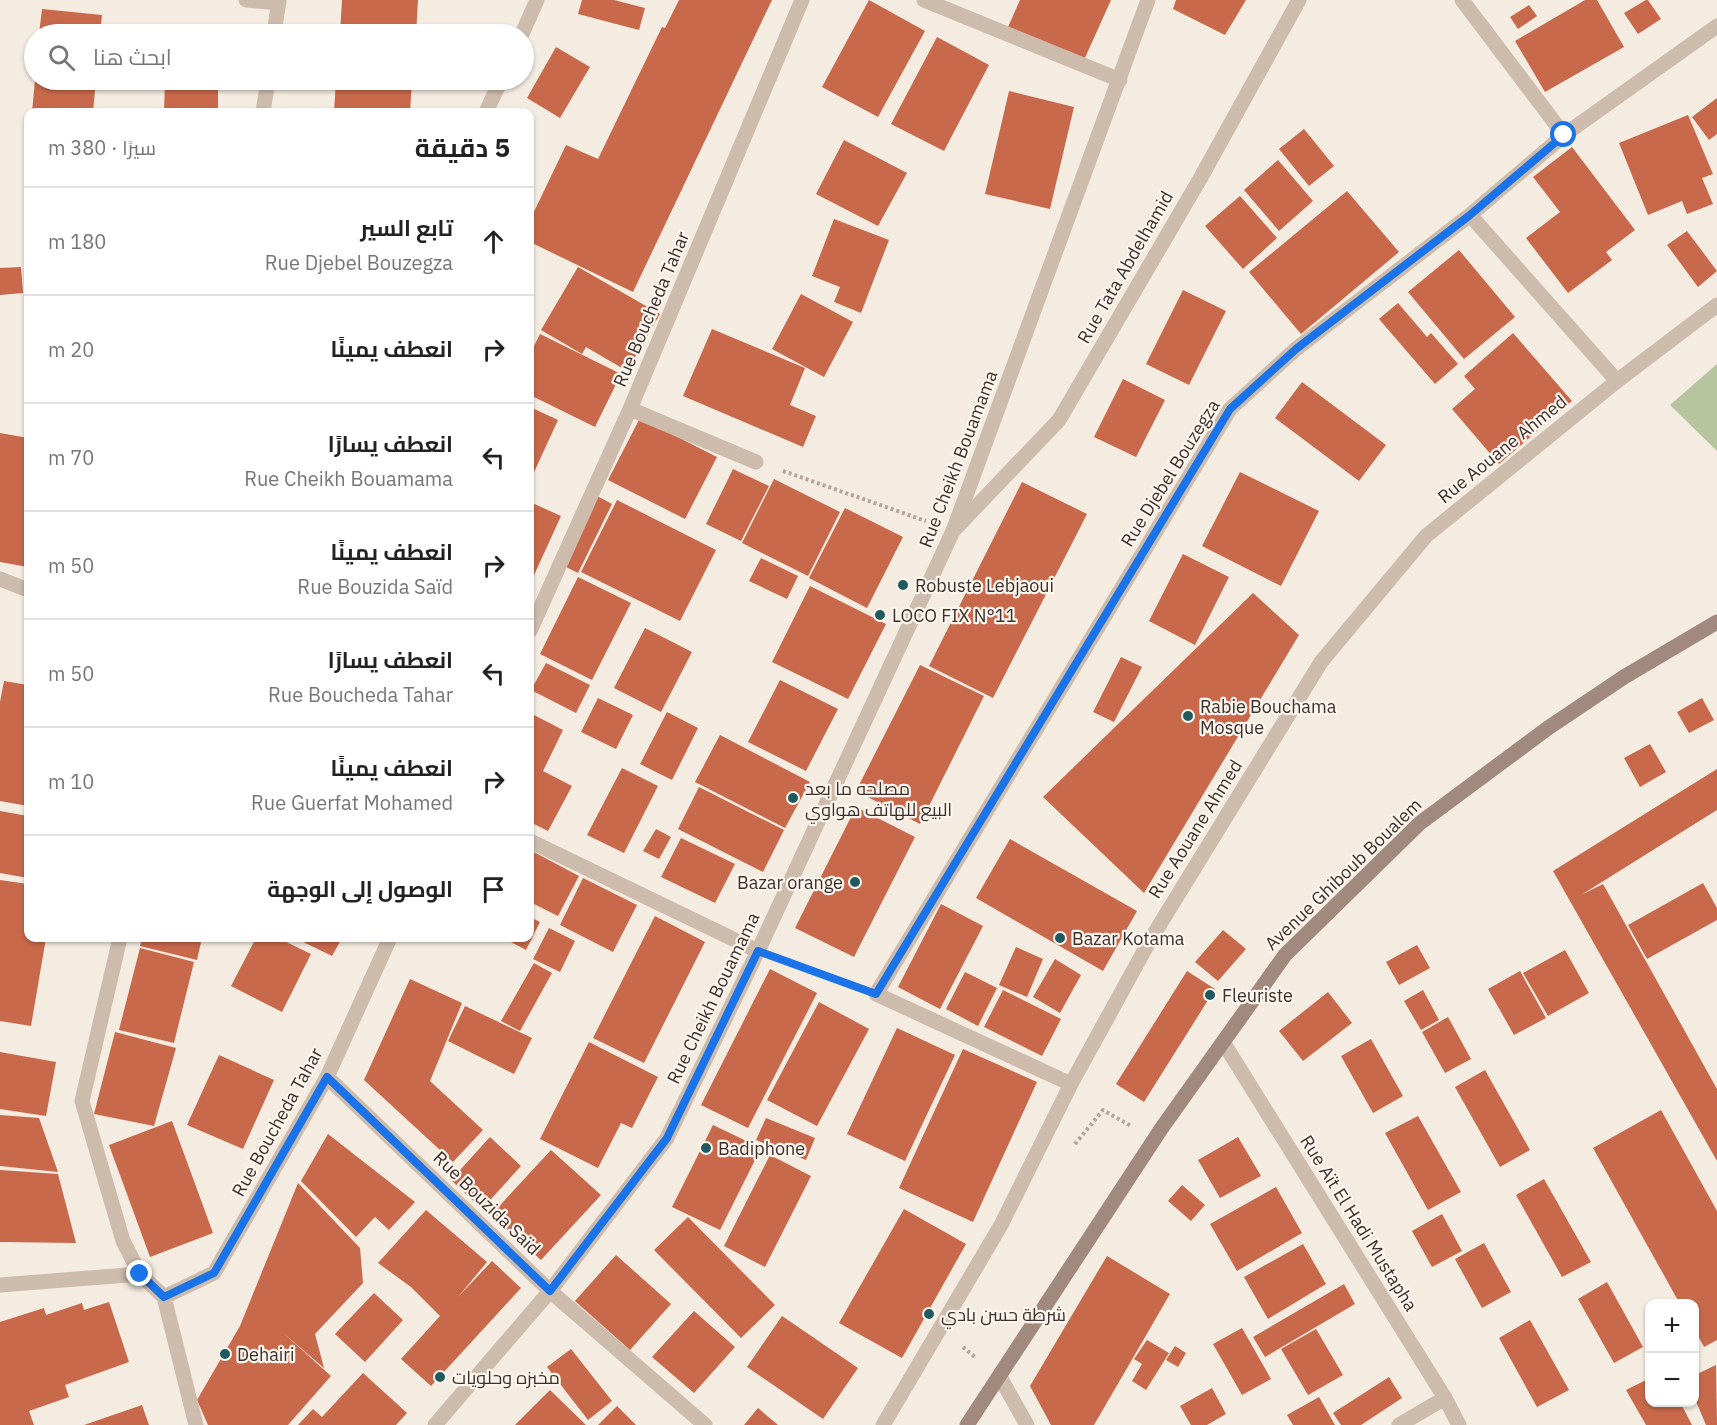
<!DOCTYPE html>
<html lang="ar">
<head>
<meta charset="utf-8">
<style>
	body { margin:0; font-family:"IBM Plex Sans",Cairo,sans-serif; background:#f2f2f2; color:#222; direction:rtl }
	.controls { position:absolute; right:18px; bottom:18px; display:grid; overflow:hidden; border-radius:12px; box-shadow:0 2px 4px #0004 }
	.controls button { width:54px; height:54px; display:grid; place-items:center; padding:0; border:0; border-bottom:2px solid #e0e0e0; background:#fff; color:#222; font:30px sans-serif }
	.stop { position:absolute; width:18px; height:18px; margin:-14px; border:4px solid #1a73e8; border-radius:50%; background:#fff }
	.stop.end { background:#1a73e8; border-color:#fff; box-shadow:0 2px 6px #0008 }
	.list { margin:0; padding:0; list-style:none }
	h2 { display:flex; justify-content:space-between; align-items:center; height:78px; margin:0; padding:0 24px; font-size:26px }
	h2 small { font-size:20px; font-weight:400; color:#767676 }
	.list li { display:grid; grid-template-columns:39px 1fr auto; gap:18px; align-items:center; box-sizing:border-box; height:108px; padding:0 24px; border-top:2px solid #e0e0e0 }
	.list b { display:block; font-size:22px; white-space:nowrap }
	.list p { margin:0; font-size:20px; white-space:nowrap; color:#767676 }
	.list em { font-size:20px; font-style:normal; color:#767676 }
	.icon { flex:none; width:33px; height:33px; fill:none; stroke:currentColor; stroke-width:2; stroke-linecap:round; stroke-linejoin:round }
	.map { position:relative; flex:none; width:1717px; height:1425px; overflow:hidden; direction:ltr }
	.search { position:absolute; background:#fff; box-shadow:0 2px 4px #0004; left:24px; top:24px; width:510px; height:66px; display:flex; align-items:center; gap:15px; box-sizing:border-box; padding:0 21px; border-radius:33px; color:#767676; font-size:22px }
	.panel { position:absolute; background:#fff; box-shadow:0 2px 4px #0004; left:24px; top:108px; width:510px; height:834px; border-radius:12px; direction:rtl }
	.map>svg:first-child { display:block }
	.green { fill:#b8c4a0 }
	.building { fill:#c8694b }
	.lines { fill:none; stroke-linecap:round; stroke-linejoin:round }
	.path { stroke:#b9a596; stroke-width:4; stroke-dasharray:3 3; stroke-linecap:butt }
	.minor { stroke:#cdbbac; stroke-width:15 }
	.tertiary { stroke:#cdbbac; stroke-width:15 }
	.secondary { stroke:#a18a7d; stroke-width:15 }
	.route { stroke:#1a73e8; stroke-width:8 }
	.poi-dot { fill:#1f5a5e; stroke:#fbf5ee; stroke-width:2 }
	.labels { text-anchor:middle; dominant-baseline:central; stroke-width:4.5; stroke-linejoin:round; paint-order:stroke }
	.street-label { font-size:18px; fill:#3b302b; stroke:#fbf5ee }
	.poi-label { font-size:18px; fill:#3b302b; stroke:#fbf5ee; text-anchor:start }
</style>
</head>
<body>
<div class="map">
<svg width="1717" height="1425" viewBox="0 0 1717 1425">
	<rect width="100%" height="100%" fill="#f4ebe1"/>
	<path class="green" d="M1717,364V451L1670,405Z"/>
	<path class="building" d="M342,0H418L416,34H340Z
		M582,0H614L645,8L639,30L578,14Z
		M679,0H772L633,292L530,242V220L566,145L598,159L662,27L665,28Z
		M869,0L925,31L878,117L822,87Z
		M1020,0H1111L1084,60L1008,27Z
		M1176,0H1246L1225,35L1173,9Z
		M1585,0H1597L1624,47L1545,92L1515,41Z
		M1646,0H1648L1661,19L1638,34L1624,13Z
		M1529,5L1537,16L1518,29L1510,17Z
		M42,9L102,15L100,34H39Z
		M937,37L989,65L944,151L891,124Z
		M556,47L590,67L560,118L527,98Z
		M35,80H96L93,112H32Z
		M117,80H159V86L117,82Z
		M165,80H218V112H164Z
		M336,80H412L410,112H334Z
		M1009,91L1074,107L1050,209L985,194Z
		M1717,98V134L1709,140L1692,117Z
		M1688,115L1713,174L1702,178L1713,204L1687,214L1682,201L1648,215L1619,143Z
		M1304,129L1334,166L1309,186L1279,149Z
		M844,140L907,173L878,226L816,194Z
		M1572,147L1635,230L1606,252L1612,260L1568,293L1526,238L1560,212L1533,177Z
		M1278,160L1313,201L1279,231L1244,190Z
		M1347,191L1399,252L1301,334L1249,272Z
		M1240,196L1277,238L1243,269L1205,226Z
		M834,219L889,240L861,313L834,302L840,287L812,276Z
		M1687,231L1717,271L1698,287L1667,245Z
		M1459,250L1515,317L1464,359L1408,292Z
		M21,267L23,293L0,295V268Z
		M578,267L660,314L627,371L586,347L582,354L541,330Z
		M1183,290L1226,311L1189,385L1146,364Z
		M801,294L853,322L824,377L772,349Z
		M1398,303L1427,337L1431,333L1458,364L1435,384L1379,319Z
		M712,329L805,368L790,405L816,416L803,447L683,396Z
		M1513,333L1572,401L1499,464L1452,409L1475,389L1464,376Z
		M540,334L621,374L595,427L530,395V354Z
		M1123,379L1165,400L1136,457L1094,437Z
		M1302,382L1386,445L1359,481L1275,418Z
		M530,407L558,420L530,481Z
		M640,418L717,457L685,519L608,480Z
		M0,433L28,438V489L27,499H28V567L0,562Z
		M733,469L769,486L741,541L706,524Z
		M1240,472L1319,511L1281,586L1202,546Z
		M774,479L840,512L808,576L742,543Z
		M1022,482L1087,514L993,698L929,666Z
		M597,496L612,504L578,573L562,565Z
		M617,500L716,550L680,621L581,572Z
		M530,502L561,516L530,584Z
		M845,508L903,537L867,608L809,578Z
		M1183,554L1229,577L1195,645L1149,621Z
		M761,558L798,576L787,599L749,581Z
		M578,577L631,603L592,680L540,654Z
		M810,586L886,624L848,699L772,662Z
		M1253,593L1299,635L1144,893L1043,797Z
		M645,628L692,652L661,712L614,688Z
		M1121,657L1142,667L1114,722L1093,712Z
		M546,663L590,685L576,713L531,690Z
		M920,665L984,696L920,824L856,791Z
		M780,680L838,709L806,771L748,742Z
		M4,681L28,685V806L0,801V702Z
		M598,698L633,715L616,749L581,732Z
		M1702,698L1714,720L1689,733L1677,712Z
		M667,712L698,728L672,780L640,764Z
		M530,713L563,730L543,771L572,786L548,831L530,822Z
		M720,735L810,782L785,828L695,782Z
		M1650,744L1666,772L1640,787L1624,758Z
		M622,768L658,786L624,853L587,835Z
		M1717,769V810L1581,895L1603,884L1717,1089V1161L1553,871Z
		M699,787L784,830L763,872L678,829Z
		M856,807L915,837L854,957L795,928Z
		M0,811L28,816V878L0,873Z
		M656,829L671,837L659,859L643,851Z
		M681,838L735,864L715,903L661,877Z
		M1010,839L1137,911L1103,971L976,898Z
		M530,850L579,876L558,916L530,902Z
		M583,878L637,905L613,952L560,925Z
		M0,880L28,884V938H46L31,1026L0,1021Z
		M1703,883L1717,908V920L1647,959L1628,925Z
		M941,904L983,926L940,1009L898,987Z
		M655,916L705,942L644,1063L593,1038Z
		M530,917L540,922L526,950L503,938H530Z
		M549,928L575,941L560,972L533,959Z
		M1223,930L1246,949L1218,981L1195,962Z
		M142,938H202L197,960L140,946Z
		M256,938H278L311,954L282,1012L231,986Z
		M295,938H342L332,956Z
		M1417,945L1430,968L1399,985L1386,962Z
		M1016,947L1043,959L1027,997L999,985Z
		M140,948L194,962L174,1043L119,1030Z
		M1565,950L1589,993L1548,1016L1523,973Z
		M1055,959L1081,975L1060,1013L1033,997Z
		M534,963L552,973L520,1031L501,1021Z
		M770,969L817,993L748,1128L701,1105Z
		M1187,971L1215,989L1144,1102L1116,1084Z
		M1520,971L1546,1018L1514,1035L1488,989Z
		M965,972L997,988L978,1026L946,1009Z
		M410,979L462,1003L430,1081L483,1130L453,1162L364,1080Z
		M1003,990L1061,1019L1042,1056L984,1027Z
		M1423,990L1439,1020L1421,1030L1404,1001Z
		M1328,992L1352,1023L1303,1061L1279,1031Z
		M819,1002L869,1029L817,1126L767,1100Z
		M465,1006L532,1038L514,1074L448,1041Z
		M1448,1017L1471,1059L1445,1073L1422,1032Z
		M897,1028L955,1055L905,1161L847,1134Z
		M115,1032L176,1048L154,1126L94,1114Z
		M1371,1039L1403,1096L1373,1113L1341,1056Z
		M589,1042L658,1077L632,1128L621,1123L598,1168L540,1139Z
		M963,1049L1037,1082L973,1222L899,1188Z
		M0,1052L56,1062L46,1116L0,1109Z
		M219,1055L274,1080L243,1149L187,1125Z
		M1485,1070L1530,1150L1500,1167L1455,1087Z
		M1661,1110L1717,1211V1340L1704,1347L1695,1330V1304H1680L1593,1148Z
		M0,1115L39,1118L58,1172L0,1166Z
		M1418,1116L1461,1192L1428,1210L1385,1133Z
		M766,1118L815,1138L806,1160L756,1140Z
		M172,1121L213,1233L150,1257L109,1145Z
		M713,1125L761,1148L720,1230L672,1207Z
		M328,1134L415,1202L389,1230L375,1217L356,1237L301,1181Z
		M490,1137L521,1166L482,1209L451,1180Z
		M1238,1137L1261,1176L1220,1198L1198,1160Z
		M551,1150L601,1195L541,1260L491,1215Z
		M770,1155L811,1176L765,1267L724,1246Z
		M0,1170L58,1174L76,1243L0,1242Z
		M1544,1179L1591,1262L1562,1277L1516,1195Z
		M298,1183L360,1248L363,1283L315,1334L324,1368L282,1332L331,1376L288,1425H208L197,1400L240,1326Z
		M1182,1185L1205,1205L1191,1221L1168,1201Z
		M1276,1187L1302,1233L1237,1271L1210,1224Z
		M904,1209L966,1244L902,1358L839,1323Z
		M426,1210L487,1262L458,1297L492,1261L521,1288L431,1386L401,1359L440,1316L411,1287L378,1263Z
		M1442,1214L1462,1251L1432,1267L1412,1231Z
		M688,1217L775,1305L741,1338L654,1250Z
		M1484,1243L1511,1292L1482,1308L1455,1259Z
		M1303,1244L1326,1284L1268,1319L1244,1277Z
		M616,1255L671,1304L630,1350L575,1301Z
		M1107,1256L1170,1294L1094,1425H1051L1030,1386Z
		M1607,1282L1643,1347L1614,1363L1578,1299Z
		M1344,1284L1355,1304L1265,1357L1253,1337Z
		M374,1293L403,1320L365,1362L335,1334Z
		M109,1302L129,1362L65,1385L69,1397L29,1411L34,1425H0V1322L44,1308L46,1315L82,1303L84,1310Z
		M694,1311L735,1347L694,1393L652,1357Z
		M782,1316L858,1368L823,1419L747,1367Z
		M1530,1320L1569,1390L1537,1407L1499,1338Z
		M1242,1328L1271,1379L1242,1395L1213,1344Z
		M1316,1329L1343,1375L1308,1395L1281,1349Z
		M1147,1340L1169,1353L1146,1390L1132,1381L1142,1364L1134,1359Z
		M1175,1346L1186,1353L1178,1367L1166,1360Z
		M571,1349L612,1401L588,1420L547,1367Z
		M1716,1365L1717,1425H1706L1695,1399V1375Z
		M363,1373L407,1413L396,1425H298L313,1409L322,1417Z
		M1389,1377L1402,1398L1361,1425H1341L1333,1413Z
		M1650,1378V1402H1680L1692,1425H1646L1626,1390Z
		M1212,1388L1226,1414L1207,1425H1191L1180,1406Z
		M550,1390L586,1425H515Z
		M1319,1397L1335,1425H1293L1287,1415Z
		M142,1405L149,1425H84Z
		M617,1406L636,1425H598Z
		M758,1408L778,1425H744Z"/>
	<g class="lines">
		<path class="path" d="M783,471L926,521
			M783,961L850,985
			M1075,1144L1103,1110L1131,1126
			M963,1347L976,1358"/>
		<path class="minor" d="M246,0L279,3
			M924,0L1120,80
			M1462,0L1564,135
			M274,34L279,0
			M522,34L537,0
			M263,112L268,80
			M486,112L501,80
			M1470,215L1617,381
			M630,409L756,462
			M953,531L1059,420L1200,179L1299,0
			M0,579L28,590
			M530,631L630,409L802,0
			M530,841L758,951
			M120,938L82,1101L123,1241L140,1274L164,1297L196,1425
			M1223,1042L1445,1398L1459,1425
			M327,1077L550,1291L705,1425
			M1071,1084L876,994L1230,409L1296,349L1470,215L1564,135L1717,26
			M0,1285L140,1274
			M164,1297L214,1273L327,1077L390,938
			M1000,1377L1027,1425
			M435,1425L550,1291
			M883,1425L1001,1225L1071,1084L1149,942L1321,662L1426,536L1617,381L1717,305
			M1399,1425L1445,1398"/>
		<path class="tertiary" d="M550,1291L667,1138L758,951L953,531L1148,0"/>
		<path class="secondary" d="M967,1425L1161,1129L1285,955L1420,823L1548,728L1624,677L1717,622"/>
	</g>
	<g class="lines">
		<path class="route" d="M140,1274L164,1297L214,1273L327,1077L550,1291L667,1138L758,951L876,994L1230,409L1296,349L1470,215L1564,135"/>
	</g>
	<g class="poi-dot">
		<circle cx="903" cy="585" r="6"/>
		<circle cx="880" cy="615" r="6"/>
		<circle cx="1188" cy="716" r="6"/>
		<circle cx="793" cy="798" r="6"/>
		<circle cx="855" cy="882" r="6"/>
		<circle cx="1060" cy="938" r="6"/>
		<circle cx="1210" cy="995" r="6"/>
		<circle cx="706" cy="1148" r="6"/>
		<circle cx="929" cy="1314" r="6"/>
		<circle cx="225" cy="1354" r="6"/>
		<circle cx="440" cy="1377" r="6"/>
	</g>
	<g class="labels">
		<g class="street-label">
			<text transform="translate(1125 267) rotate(-60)">Rue Tata Abdelhamid</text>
			<text transform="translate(651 309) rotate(-67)">Rue Boucheda Tahar</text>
			<text transform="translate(1502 449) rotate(-39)">Rue Aouane Ahmed</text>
			<text transform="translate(958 459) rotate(-69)">Rue Cheikh Bouamama</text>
			<text transform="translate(1170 473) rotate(-58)">Rue Djebel Bouzegza</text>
			<text transform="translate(1195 829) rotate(-58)">Rue Aouane Ahmed</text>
			<text transform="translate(1343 874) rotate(-44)">Avenue Ghiboub Boualem</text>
			<text transform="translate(713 998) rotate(-64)">Rue Cheikh Bouamama</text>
			<text transform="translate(277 1122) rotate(-61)">Rue Boucheda Tahar</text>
			<text transform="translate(487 1203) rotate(44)">Rue Bouzida Saïd</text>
			<text transform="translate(1359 1223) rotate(58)">Rue Aït El Hadi Mustapha</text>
		</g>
		<g class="poi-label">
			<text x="915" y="585">Robuste Lebjaoui</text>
			<text x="892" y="615">LOCO FIX N°11</text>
			<text x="1200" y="706">Rabie Bouchama<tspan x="1200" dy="21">Mosque</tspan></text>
			<text x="805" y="788">مصلحه ما بعد<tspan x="805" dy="21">البيع للهاتف هواوي</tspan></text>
			<text x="843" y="882" text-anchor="end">Bazar orange</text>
			<text x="1072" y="938">Bazar Kotama</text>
			<text x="1222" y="995">Fleuriste</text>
			<text x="718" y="1148">Badiphone</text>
			<text x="941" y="1314">شرطة حسن بادي</text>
			<text x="237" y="1354">Dehairi</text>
			<text x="452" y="1377">مخبزه وحلويات</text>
		</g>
	</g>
</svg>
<div class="controls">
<button>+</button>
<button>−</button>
</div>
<div class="stop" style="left:1564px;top:135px"></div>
<div class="stop end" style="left:140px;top:1274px"></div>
<div class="search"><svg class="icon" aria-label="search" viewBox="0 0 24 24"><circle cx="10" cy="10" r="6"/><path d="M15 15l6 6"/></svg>ابحث هنا</div>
<section class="panel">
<h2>5 دقيقة<small>سيرًا · 380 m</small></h2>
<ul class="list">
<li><svg class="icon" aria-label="ahead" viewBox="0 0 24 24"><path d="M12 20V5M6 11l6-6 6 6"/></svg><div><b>تابع السير</b><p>Rue Djebel Bouzegza</p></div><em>180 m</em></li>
<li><svg class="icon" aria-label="right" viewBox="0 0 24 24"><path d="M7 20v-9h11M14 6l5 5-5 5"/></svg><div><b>انعطف يمينًا</b></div><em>20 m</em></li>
<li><svg class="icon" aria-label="left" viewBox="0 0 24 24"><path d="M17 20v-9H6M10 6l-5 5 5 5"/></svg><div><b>انعطف يسارًا</b><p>Rue Cheikh Bouamama</p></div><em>70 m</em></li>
<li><svg class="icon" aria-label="right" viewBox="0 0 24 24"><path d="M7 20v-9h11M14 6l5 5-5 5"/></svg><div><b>انعطف يمينًا</b><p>Rue Bouzida Saïd</p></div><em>50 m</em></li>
<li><svg class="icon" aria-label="left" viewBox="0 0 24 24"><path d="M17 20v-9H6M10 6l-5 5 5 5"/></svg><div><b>انعطف يسارًا</b><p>Rue Boucheda Tahar</p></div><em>50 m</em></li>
<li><svg class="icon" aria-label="right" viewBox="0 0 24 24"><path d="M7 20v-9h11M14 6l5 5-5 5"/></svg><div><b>انعطف يمينًا</b><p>Rue Guerfat Mohamed</p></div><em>10 m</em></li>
<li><svg class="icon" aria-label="arrive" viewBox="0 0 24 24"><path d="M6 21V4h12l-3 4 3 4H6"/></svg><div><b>الوصول إلى الوجهة</b></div></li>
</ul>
</section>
</div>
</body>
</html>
